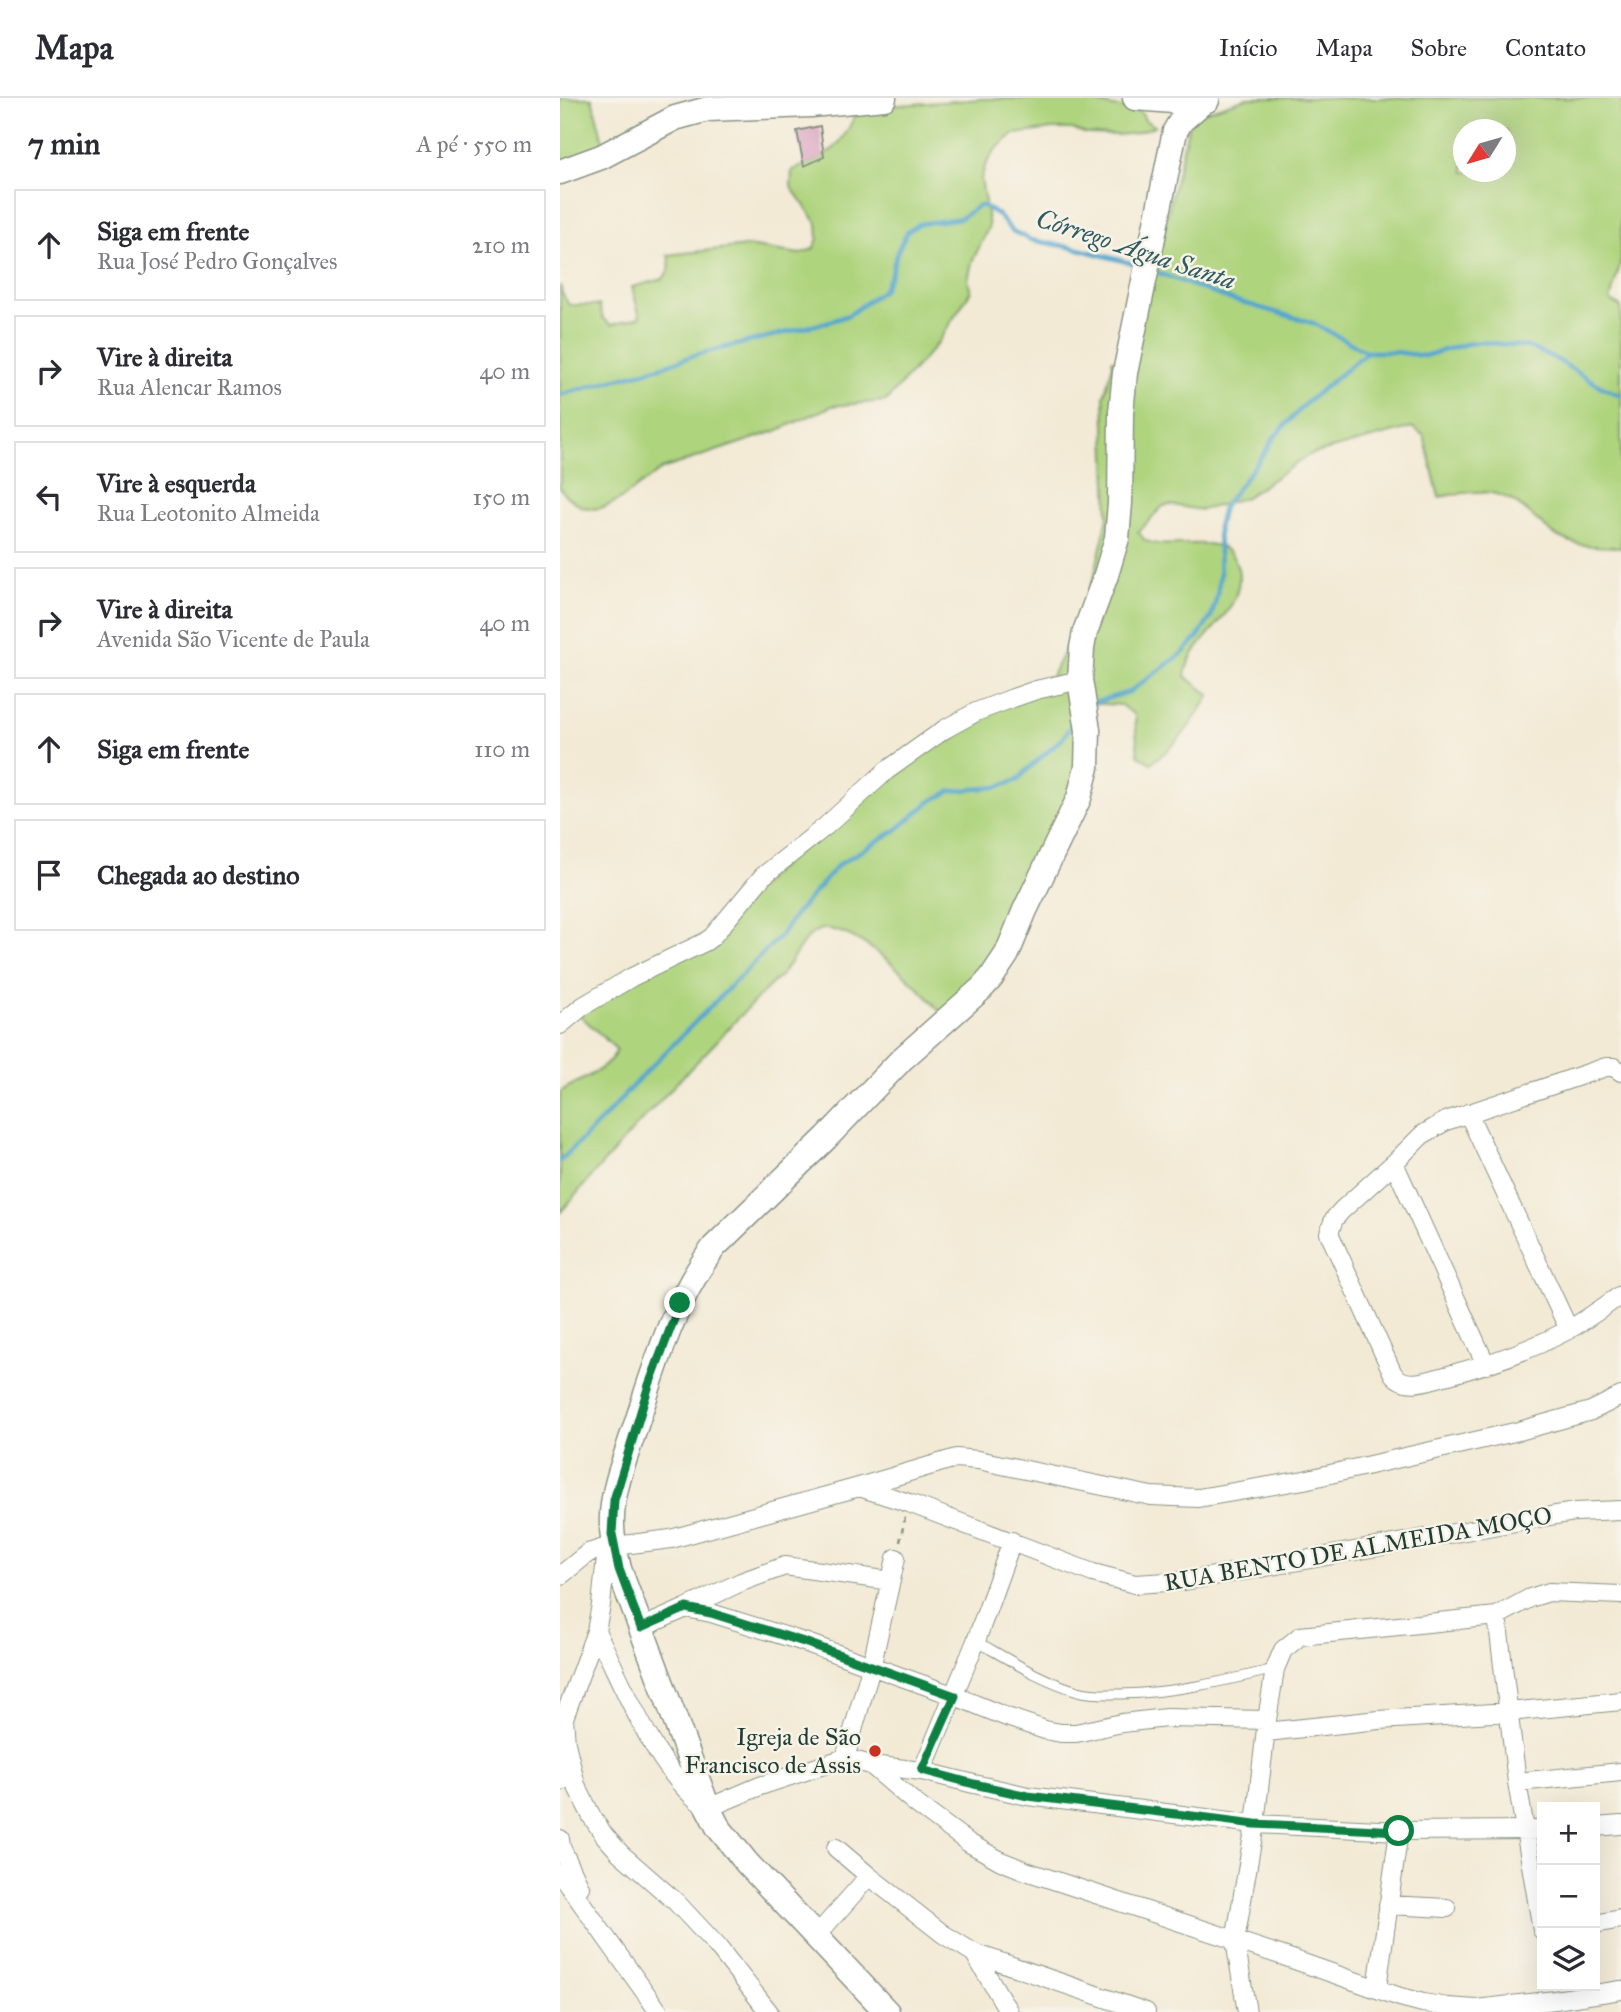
<!DOCTYPE html>
<html lang="pt">
<head>
<meta charset="utf-8">
<style>
	body { margin:0; font-family:"IM FELL Great Primer",serif; background:#f7f7f7; color:#2b2b33 }
	.controls { position:absolute; right:21px; bottom:21px; display:grid; overflow:hidden; border-radius:0px; box-shadow:0 7px 28px #0002 }
	.controls button { width:63px; height:63px; display:grid; place-items:center; padding:0; border:0; border-bottom:2px solid #e1e1e2; background:#fff; color:#2b2b33; font:35px sans-serif }
	.compass { position:absolute; left:893px; top:21px; width:63px; height:63px; border-radius:50%; background:#fff; box-shadow:0 7px 28px #0002; rotate:233deg }
	.stop { position:absolute; width:21px; height:21px; margin:-16px; border:5px solid #0b8043; border-radius:50%; background:#fff }
	.stop.end { background:#0b8043; border-color:#fff; box-shadow:0 2px 7px #0008 }
	.list { margin:0; padding:0; list-style:none }
	h2 { display:flex; justify-content:space-between; align-items:center; height:91px; margin:0; padding:0 28px; font-size:30px }
	h2 small { font-size:23px; font-weight:400; color:#7c7c81 }
	.list li { display:grid; grid-template-columns:46px 1fr auto; gap:21px; align-items:center; box-sizing:border-box; height:112px; margin:0 14px 14px; padding:0 14px; border:2px solid #e1e1e2; border-radius:0px }
	.list b { display:block; font-size:26px; white-space:nowrap }
	.list p { margin:0; font-size:23px; white-space:nowrap; color:#7c7c81 }
	.list em { font-size:23px; font-style:normal; color:#7c7c81 }
	.icon { flex:none; width:38px; height:38px; fill:none; stroke:currentColor; stroke-width:2; stroke-linecap:round; stroke-linejoin:round }
	.map { position:relative; flex:none; width:1061px; height:1914px; overflow:hidden }
	header { display:flex; align-items:center; gap:42px; box-sizing:border-box; height:98px; padding:0 35px; background:#fff; border-bottom:2px solid #e1e1e2 }
	header strong { font-size:33px }
	nav { display:flex; gap:38px; margin-inline-start:auto; font-size:24px }
	main { display:flex }
	aside { flex:1; background:#fff }
	.map>svg:first-child { display:block }
	.green { fill:#afd47e; stroke:#678859; stroke-width:2; fill-rule:evenodd }
	.lines { fill:none; stroke-linecap:round; stroke-linejoin:round }
	.stream { stroke:#53a6ce; stroke-width:4.5 }
	.building { fill:#d9a1c1 }
	.lane-casing { stroke:#899484; stroke-width:11 }
	.street-casing { stroke:#899484; stroke-width:20 }
	.secondary-casing { stroke:#899484; stroke-width:27 }
	.path { stroke:#899484; stroke-width:2.5; stroke-dasharray:5 5; stroke-linecap:butt }
	.lane { stroke:#fff; stroke-width:9 }
	.street { stroke:#fff; stroke-width:18 }
	.secondary { stroke:#fff; stroke-width:24 }
	.route { stroke:#0b8043; stroke-width:9 }
	.poi-dot { fill:#c8321e; stroke:#f7f3e8; stroke-width:2.5 }
	.labels { text-anchor:middle; dominant-baseline:central; stroke-width:5; stroke-linejoin:round; paint-order:stroke }
	.street-label { font-size:24px; fill:#1f3d34; stroke:#f7f3e8 }
	.poi-label { font-size:24px; fill:#1f3d34; stroke:#f7f3e8; text-anchor:end }
	.water-label { font-size:26px; font-style:italic; fill:#2f5c62; stroke:#f7f3e8 }
</style>
</head>
<body>
<header>
<strong>Mapa</strong>
<nav><a>Início</a><a>Mapa</a><a>Sobre</a><a>Contato</a></nav>
</header>
<main>
<aside>
<h2>7 min<small>A pé · 550 m</small></h2>
<ul class="list">
<li><svg class="icon" aria-label="ahead" viewBox="0 0 24 24"><path d="M12 20V5M6 11l6-6 6 6"/></svg><div><b>Siga em frente</b><p>Rua José Pedro Gonçalves</p></div><em>210 m</em></li>
<li><svg class="icon" aria-label="right" viewBox="0 0 24 24"><path d="M7 20v-9h11M14 6l5 5-5 5"/></svg><div><b>Vire à direita</b><p>Rua Alencar Ramos</p></div><em>40 m</em></li>
<li><svg class="icon" aria-label="left" viewBox="0 0 24 24"><path d="M17 20v-9H6M10 6l-5 5 5 5"/></svg><div><b>Vire à esquerda</b><p>Rua Leotonito Almeida</p></div><em>150 m</em></li>
<li><svg class="icon" aria-label="right" viewBox="0 0 24 24"><path d="M7 20v-9h11M14 6l5 5-5 5"/></svg><div><b>Vire à direita</b><p>Avenida São Vicente de Paula</p></div><em>40 m</em></li>
<li><svg class="icon" aria-label="ahead" viewBox="0 0 24 24"><path d="M12 20V5M6 11l6-6 6 6"/></svg><div><b>Siga em frente</b></div><em>110 m</em></li>
<li><svg class="icon" aria-label="arrive" viewBox="0 0 24 24"><path d="M6 21V4h12l-3 4 3 4H6"/></svg><div><b>Chegada ao destino</b></div></li>
</ul>
</aside>
<div class="map">
<svg width="1061" height="1914" viewBox="0 0 1061 1914">
	<rect width="100%" height="100%" fill="#f7f3e8"/>
	<filter id="ink" filterUnits="userSpaceOnUse"><feTurbulence type="fractalNoise" baseFrequency=".0143" numOctaves="2"/><feDisplacementMap in="SourceGraphic" scale="14" xChannelSelector="R" yChannelSelector="G"/><feConvolveMatrix kernelMatrix="1 2 1 2 8 2 1 2 1" color-interpolation-filters="sRGB"/></filter>
	<filter id="wash" filterUnits="userSpaceOnUse"><feTurbulence type="fractalNoise" baseFrequency=".00686" numOctaves="4" result="noise"/><feDisplacementMap in="SourceGraphic" scale="28" xChannelSelector="R" yChannelSelector="G"/><feGaussianBlur stdDeviation="1.57" result="paint"/><feColorMatrix in="noise" values="0 0 0 0 0 0 0 0 0 0 0 0 0 0 0 0 0 1.4 0 .05"/><feComposite in="paint" operator="in"/></filter>
	<g filter="url(#wash)">
		<rect width="100%" height="100%" fill="#f3ead5"/>
		<path class="green" d="M0,0H32L44,47L0,66Z
			M687,0H1061V163L1050,202L1061,209V449C1039,449 1017,449 997,438C980,427 967,410 949,401C928,389 902,395 879,399L864,338L853,329L749,357L686,399L657,408L641,412L612,407L603,408L578,434C581,436 582,440 585,442C606,454 652,436 670,455C677,463 679,471 679,480C678,522 630,540 625,578L650,597C632,625 619,646 591,665L578,657L575,617L561,607L524,605L528,658L443,858L382,917C363,890 299,830 264,831C245,831 232,867 218,880C196,900 176,923 155,945C101,1000 50,1056 0,1115V994C21,980 45,975 57,952L10,908L153,837L214,774L333,670L423,612L486,590L506,549L534,479L548,419L544,298L553,266L552,262L573,258L631,18ZM904,32H946V74H904Z
			M422,1H492L535,4L553,9L573,11L582,16L585,22L595,28L576,35L558,37L527,36L512,31H493L455,36L446,42L434,53L425,68L421,81L429,128L412,164L408,182L411,193L377,246L326,303L272,308L216,333L102,371L61,401L45,409L34,411L22,409L6,398L0,390V187L2,195L9,207H39L43,220L51,227L80,219L72,189L103,181L110,170L108,157L187,148L240,156L253,151L258,141L257,125L231,89L232,72C270,59 283,48 298,10Z"/>
		<g class="lines">
			<path class="stream" d="M593,173L666,200L753,225L807,254H836L864,258L906,246L922,244L968,249L996,261L1040,288L1061,298
				M0,297L104,268L135,257L268,224L289,217L323,192L331,176L337,154L347,134L359,126L401,120L418,108H423L437,116L452,133L471,142L515,150L578,167
				M533,605L569,594L623,555L638,539L651,519L657,498L660,475L658,430L663,409L703,357L715,338L747,304L807,254
				M0,1063L46,1018L76,984L221,837L234,818L278,767L336,732L371,703L391,693L437,689L458,682L468,671L502,641L515,622"/>
		</g>
		<g id="blocks">
			<path class="building" d="M260,28L264,59L244,68L237,33Z"/>
		</g>
	</g>
	<g filter="url(#ink)">
		<use href="#blocks" fill-opacity="0" stroke="#899484" stroke-width="2"/>
		<g class="lines">
			<g class="lane-casing">
				<path id="lane" d="M416,1543C448,1561 482,1583 518,1593C532,1597 547,1596 561,1596C613,1595 665,1583 715,1571"/>
			</g>
			<g class="street-casing">
				<path id="street" d="M0,927L23,908L72,879L145,844L152,839L203,778L266,728L326,673L385,631L416,614L453,600L476,592L520,582
					M1061,974L1054,969H1046L886,1023L862,1037L834,1065L782,1112L774,1121L769,1135L833,1276C847,1293 871,1281 889,1277C930,1266 969,1253 1006,1233C1025,1223 1043,1209 1061,1197
					M908,1015L1009,1232
					M834,1065L926,1267
					M299,1389L349,1405L533,1475L575,1486L624,1483L689,1472L977,1420L1015,1414L1061,1412
					M47,1449L41,1507L36,1533L4,1620L6,1645L16,1687L32,1719L44,1737L60,1755L116,1804L157,1848L209,1914
					M0,1478L28,1455L47,1449L111,1441L299,1389L396,1360L418,1362L591,1398L638,1400L744,1382L959,1333L1031,1313L1061,1298
					M126,1510L181,1484L225,1468L331,1483
					M937,1518L957,1684L982,1832
					M81,1530L126,1510L151,1515L244,1544L395,1598L444,1618L485,1632L501,1635H516L562,1625L606,1620L707,1622
					M36,1533C63,1585 98,1679 148,1710L200,1688L285,1660L311,1667L355,1705L409,1745L441,1763L466,1773L726,1859L840,1899L863,1905L888,1909L916,1911L995,1902L1061,1892
					M706,1634L819,1622L949,1614L1061,1603
					M285,1660L311,1570L336,1460
					M311,1667L362,1673L414,1686L468,1698L695,1726L839,1733L982,1732
					M362,1673L416,1543L452,1443
					M0,1684L4,1655
					M957,1684L1061,1674
					M1035,1729L1061,1727
					M0,1741L1,1749L20,1789
					M276,1750L309,1778L383,1836L414,1855L586,1914
					M0,1775L99,1914
					M828,1807L887,1810
					M1035,1826L1061,1821
					M256,1838L309,1778
					M414,1855L449,1914
					M817,1890L839,1733
					M687,1914L675,1843L695,1726L707,1622L715,1571L723,1552L740,1538L937,1518L970,1500L989,1494L1061,1497"/>
			</g>
			<g class="secondary-casing">
				<path id="secondary" d="M575,0L613,3L647,2
					M0,74L41,59L115,20L148,11L251,7L324,0
					M327,1914L187,1765L158,1729L148,1710L59,1471C55,1453 51,1436 52,1418C53,1389 66,1358 75,1330C96,1266 113,1204 154,1149L266,1040L342,961L421,891L431,880L447,856L465,812L519,700L527,669L528,632L520,582L522,550L525,534L546,477L557,440L560,405L561,314L565,275L615,33L621,23L644,3"/>
			</g>
			<path class="path" d="M340,1444L345,1419"/>
			<use href="#lane" class="lane"/>
			<use href="#street" class="street"/>
			<use href="#secondary" class="secondary"/>
		</g>
	</g>
	<g class="lines" filter="url(#ink)">
		<path class="route" d="M120,1205L89,1287L54,1402L52,1436L59,1471L81,1530L126,1510L151,1515L244,1544L395,1598L362,1672L414,1686L468,1698L624,1717L695,1726L839,1733"/>
	</g>
	<circle class="poi-dot" cx="315" cy="1653" r="7"/>
	<g class="labels">
		<g class="street-label">
			<text transform="translate(798 1451) rotate(-10)">RUA BENTO DE ALMEIDA MOÇO</text>
		</g>
		<g class="poi-label">
			<text x="301" y="1639">Igreja de São<tspan x="301" dy="28">Francisco de Assis</tspan></text>
		</g>
		<g class="water-label">
			<text transform="translate(576 151) rotate(18)">Córrego Água Santa</text>
		</g>
	</g>
</svg>
<div class="controls">
<button>+</button>
<button>−</button>
<button><svg class="icon" aria-label="layers" viewBox="0 0 24 24"><path d="M12 4l9 5-9 5-9-5zM3 14l9 5 9-5"/></svg></button>
</div>
<svg class="compass" viewBox="-18 -18 36 36"><path d="M0-13l5 13h-10z" fill="#e53935"/><path d="M0 13l5-13h-10z" fill="#7c7c81"/></svg>
<div class="stop" style="left:839px;top:1733px"></div>
<div class="stop end" style="left:120px;top:1205px"></div>
</div>
</main>
</body>
</html>
